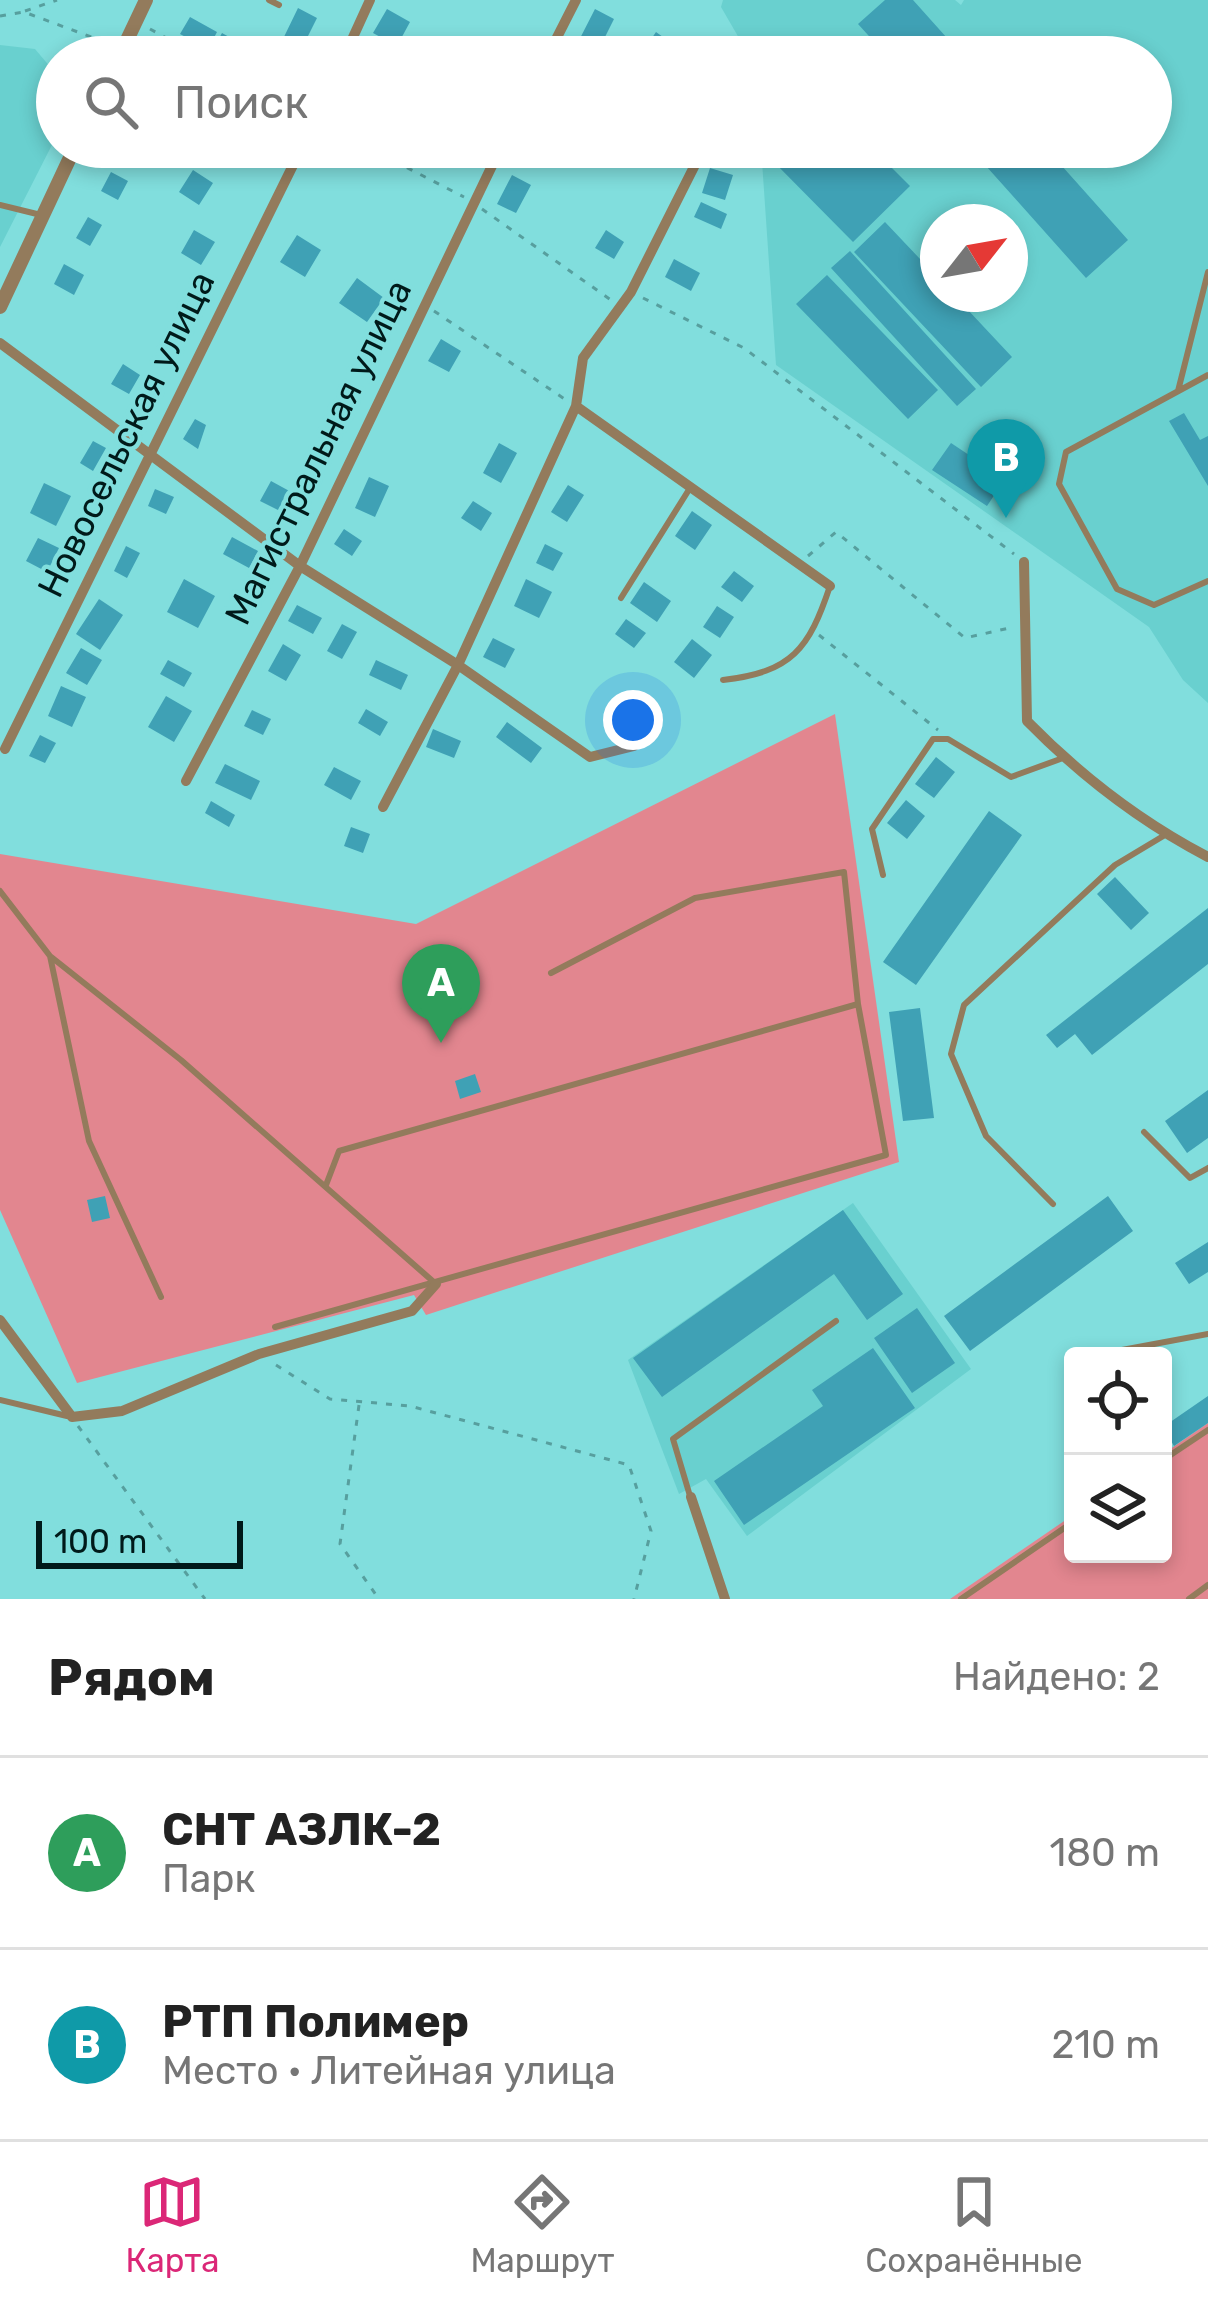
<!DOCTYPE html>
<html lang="ru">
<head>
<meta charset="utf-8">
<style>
	body { margin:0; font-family:Rubik,sans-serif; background:#f2f2f2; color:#222 }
	.controls { position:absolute; right:36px; bottom:36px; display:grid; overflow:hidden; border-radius:12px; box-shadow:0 6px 18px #0003 }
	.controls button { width:108px; height:108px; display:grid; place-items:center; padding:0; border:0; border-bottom:3px solid #e0e0e0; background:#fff; color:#222; font:60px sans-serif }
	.compass { position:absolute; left:920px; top:204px; width:108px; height:108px; border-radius:50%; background:#fff; box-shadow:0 6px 18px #0003; rotate:59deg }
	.scale { position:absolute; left:36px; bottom:30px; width:207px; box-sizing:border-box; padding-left:12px; border:6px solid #001a1a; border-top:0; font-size:33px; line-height:42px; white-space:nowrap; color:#001a1a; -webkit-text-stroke:9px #81dedd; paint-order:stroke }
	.you { position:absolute; left:633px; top:720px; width:42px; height:42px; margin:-30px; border:9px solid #fff; border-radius:50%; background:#1a73e8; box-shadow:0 0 0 18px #1a73e833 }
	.badge { display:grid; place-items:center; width:78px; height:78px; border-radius:50%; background:#db2777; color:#fff; font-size:39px; font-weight:700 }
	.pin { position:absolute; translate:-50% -99px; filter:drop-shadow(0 3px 6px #0008) }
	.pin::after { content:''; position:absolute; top:63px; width:42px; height:36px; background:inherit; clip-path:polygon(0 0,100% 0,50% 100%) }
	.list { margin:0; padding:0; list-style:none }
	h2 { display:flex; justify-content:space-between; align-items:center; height:156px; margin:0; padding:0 48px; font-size:51px }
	h2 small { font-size:39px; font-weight:400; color:#767676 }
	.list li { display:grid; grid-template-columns:78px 1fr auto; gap:36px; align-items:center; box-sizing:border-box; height:192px; padding:0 48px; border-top:3px solid #e0e0e0 }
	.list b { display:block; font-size:45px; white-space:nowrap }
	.list p { margin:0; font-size:39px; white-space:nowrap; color:#767676 }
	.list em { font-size:39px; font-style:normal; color:#767676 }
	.icon { flex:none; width:66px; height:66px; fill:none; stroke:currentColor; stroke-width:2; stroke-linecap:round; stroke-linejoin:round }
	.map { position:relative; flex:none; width:1208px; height:1599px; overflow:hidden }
	.search { position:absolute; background:#fff; box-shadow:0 6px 18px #0003; left:36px; right:36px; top:36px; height:132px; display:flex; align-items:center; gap:30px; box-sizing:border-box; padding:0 42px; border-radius:66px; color:#767676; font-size:45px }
	.sheet { height:540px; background:#fff }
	nav { display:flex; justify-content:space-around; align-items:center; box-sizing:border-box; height:168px; border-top:3px solid #e0e0e0; background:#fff; font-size:33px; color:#767676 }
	nav a { display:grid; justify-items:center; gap:6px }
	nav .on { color:#db2777 }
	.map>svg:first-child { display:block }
	.built { fill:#69d0cf; fill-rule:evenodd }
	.green { fill:#e2868f }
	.building { fill:#3fa1b5 }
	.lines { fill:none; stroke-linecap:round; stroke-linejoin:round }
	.path { stroke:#579f9e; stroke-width:3; stroke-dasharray:6 9; stroke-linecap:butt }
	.service { stroke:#937b5c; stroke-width:6 }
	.minor { stroke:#937b5c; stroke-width:10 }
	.tertiary { stroke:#937b5c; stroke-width:14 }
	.labels { text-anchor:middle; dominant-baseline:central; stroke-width:9; stroke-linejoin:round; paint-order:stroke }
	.street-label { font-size:36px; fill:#001a1a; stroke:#81dedd }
</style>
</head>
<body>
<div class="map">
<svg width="1208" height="1599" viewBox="0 0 1208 1599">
	<rect width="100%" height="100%" fill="#81dedd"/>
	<path class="built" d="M723,0H955L961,5L964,0H1208V703L1183,680L1149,627L776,365L761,147H1151V57H750L721,7ZM938,222H1010V294H938Z
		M0,45L35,49L57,75V135L0,247Z
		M853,1203L971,1369L747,1536L706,1479L679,1494L628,1360Z"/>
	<path class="green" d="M835,714L899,1162L426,1315L414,1295L77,1383L0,1210V854L416,924Z
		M1208,1423V1599H950L1073,1515V1554H1163V1454Z"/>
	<path class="building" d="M885,0H913L964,57H888L858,24Z
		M298,8L317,18L301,50L282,41Z
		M387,9L410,22L397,46L373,33Z
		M595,9L614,19L595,57H578L572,54Z
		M190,17L217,32L208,49L180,34Z
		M656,32L674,45L665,57L643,51Z
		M222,33L265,57L210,55Z
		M778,147H871L910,186L853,242L768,156Z
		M969,147H1045L1128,240L1086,278Z
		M710,168L733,175L725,200L702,193Z
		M193,170L213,183L199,205L179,192Z
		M111,172L128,181L118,200L101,191Z
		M512,175L531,185L516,213L497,204Z
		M701,202L727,214L721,229L694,217Z
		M88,217L102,225L90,246L76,238Z
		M885,222L938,278V294H953L1012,357L981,387L854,252Z
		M194,230L215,242L201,265L181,253Z
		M606,230L624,242L614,259L595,248Z
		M297,235L321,250L305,277L280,262Z
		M850,251L976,389L957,406L831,268Z
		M674,259L700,273L691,291L665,277Z
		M64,264L84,275L74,295L54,284Z
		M827,275L938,390L908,419L796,304Z
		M357,278L384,298L367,322L339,303Z
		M441,339L461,351L449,372L428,361Z
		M123,364L140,375L129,394L111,384Z
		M1184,413L1200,440L1208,436V486L1169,421Z
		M195,419L206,425L198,449L183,439Z
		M93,441L106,448L93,471L80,463Z
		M499,443L517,453L501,483L483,473Z
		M951,443L1005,479L987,506L932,470Z
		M369,477L389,486L375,517L355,508Z
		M271,481L293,493L282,512L260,501Z
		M44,483L71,496L56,526L30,513Z
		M568,485L584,495L567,522L551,512Z
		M155,489L174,497L166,514L148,506Z
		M473,501L492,513L481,531L461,518Z
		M692,511L712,525L695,550L675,536Z
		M344,529L362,541L352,556L334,544Z
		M232,537L258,551L249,568L223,554Z
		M38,538L59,548L47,572L26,561Z
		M545,544L563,553L553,571L536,563Z
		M126,546L140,553L127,578L114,571Z
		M734,571L754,586L742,602L721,587Z
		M184,579L215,596L198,628L167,612Z
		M526,579L552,592L539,618L514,606Z
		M644,582L671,601L657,622L630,603Z
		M99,599L123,615L100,650L76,634Z
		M297,605L322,618L313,634L288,621Z
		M717,606L734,617L720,638L703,627Z
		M626,619L646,633L634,648L615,634Z
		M342,624L357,632L342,659L327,651Z
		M493,638L515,649L505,668L483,657Z
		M692,639L712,655L694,678L674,662Z
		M283,644L301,655L286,681L268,671Z
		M81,648L102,660L87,685L66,673Z
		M168,660L192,673L184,687L160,674Z
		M376,660L408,675L401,690L369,675Z
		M61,686L86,697L72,727L48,716Z
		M166,696L192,711L174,742L148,727Z
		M366,709L388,722L380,736L358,723Z
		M252,710L271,719L263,735L244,726Z
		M507,722L542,748L531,763L496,737Z
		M433,729L461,741L454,758L426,747Z
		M40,735L56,743L45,763L29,756Z
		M936,757L955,772L934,798L915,784Z
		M225,764L260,781L251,800L215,783Z
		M334,767L361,781L351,800L324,785Z
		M906,800L925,816L907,839L887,823Z
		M211,801L235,815L229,827L205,813Z
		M989,811L1022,835L916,985L883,962Z
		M351,827L370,834L363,853L344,846Z
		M1115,877L1149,913L1131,930L1097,894Z
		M1208,908V964L1092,1055L1075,1034L1057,1048L1046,1035Z
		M920,1008L934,1118L903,1121L889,1012Z
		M475,1074L481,1092L460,1099L455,1081Z
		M1208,1090V1138L1187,1153L1165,1121Z
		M105,1196L110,1218L92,1222L87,1200Z
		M1108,1196L1133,1231L970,1351L944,1316Z
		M843,1210L903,1294L867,1320L834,1274L662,1397L633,1358Z
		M1208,1242V1272L1189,1284L1175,1263Z
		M917,1308L955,1363L912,1393L874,1338Z
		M873,1348L915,1408L744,1525L714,1481L823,1406L812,1390Z
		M1208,1396V1423L1174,1446L1163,1427Z"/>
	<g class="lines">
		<path class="path" d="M25,11L57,0
			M0,16L24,12L110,44
			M150,29L201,57
			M86,57L107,44
			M54,77L57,76
			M367,147L464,197
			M482,209L611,300
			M643,298L744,348L1014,554
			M434,311L566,400
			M808,556L836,532L965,638L1014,627
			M819,635L938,730
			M276,1365L330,1399L410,1406L629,1465L651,1531L634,1599
			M359,1405L340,1544L379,1599
			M78,1426L205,1599"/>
		<path class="service" d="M269,0L279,5
			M0,205L41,215
			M1208,375L1066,452L1059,484L1117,589L1154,605L1208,581
			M1178,391L1208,272
			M621,598L690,488
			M723,680C792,672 809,649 830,586
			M883,875L872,829L933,739H948L1011,777L1063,758
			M0,891L50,956
			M1144,1132L1190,1178L1208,1168
			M326,1185L339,1151L858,1004
			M1053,1204L986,1136L951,1054L964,1005L1115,865L1165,835
			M161,1297L89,1141L50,956L181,1060L436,1284
			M275,1327L886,1155L858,1004L844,872L695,898L551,973
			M1122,1350L1208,1334
			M0,1400L67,1416
			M1163,1460L1208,1430
			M690,1496L673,1439L836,1321
			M961,1599L1073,1522
			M1189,1599L1208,1585"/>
		<path class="minor" d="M344,57L370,0
			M547,57L576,0
			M0,343L300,566L458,665L590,757L634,746
			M576,406L830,586
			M1024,562L1027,721C1080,775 1141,822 1208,857
			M5,749L302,147
			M186,781L300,566L501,147
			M383,807L458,665L576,406L583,358L631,292L704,147
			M0,1320L72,1417L122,1411L259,1354L412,1311L436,1284
			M691,1497L725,1599"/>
		<path class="tertiary" d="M119,57L146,0
			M0,307L75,147"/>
	</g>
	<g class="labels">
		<g class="street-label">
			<text transform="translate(126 434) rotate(-64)">Новосельская улица</text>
			<text transform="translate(318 452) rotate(-64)">Магистральная улица</text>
		</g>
	</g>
</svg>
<div class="controls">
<button><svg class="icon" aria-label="locate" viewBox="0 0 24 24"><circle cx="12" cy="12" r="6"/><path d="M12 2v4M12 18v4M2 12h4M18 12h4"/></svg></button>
<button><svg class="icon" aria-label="layers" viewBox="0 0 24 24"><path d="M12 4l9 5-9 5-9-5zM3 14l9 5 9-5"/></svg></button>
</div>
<svg class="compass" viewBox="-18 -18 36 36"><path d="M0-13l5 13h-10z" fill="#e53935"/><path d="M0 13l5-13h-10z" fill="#767676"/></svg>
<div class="scale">100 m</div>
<div class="you"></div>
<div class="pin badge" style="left:441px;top:1043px;background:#2e9e5b">A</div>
<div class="pin badge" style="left:1006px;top:518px;background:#0f9aa8">B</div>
<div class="search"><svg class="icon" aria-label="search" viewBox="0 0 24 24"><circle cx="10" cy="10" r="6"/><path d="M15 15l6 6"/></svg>Поиск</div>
</div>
<section class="sheet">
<h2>Рядом<small>Найдено: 2</small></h2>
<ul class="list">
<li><span class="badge" style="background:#2e9e5b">A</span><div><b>СНТ АЗЛК-2</b><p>Парк</p></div><em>180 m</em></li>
<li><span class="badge" style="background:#0f9aa8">B</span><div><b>РТП Полимер</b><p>Место · Литейная улица</p></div><em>210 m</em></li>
</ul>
</section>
<nav>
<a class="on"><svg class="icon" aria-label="map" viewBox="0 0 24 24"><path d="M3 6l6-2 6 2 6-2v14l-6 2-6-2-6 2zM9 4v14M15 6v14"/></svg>Карта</a>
<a><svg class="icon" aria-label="directions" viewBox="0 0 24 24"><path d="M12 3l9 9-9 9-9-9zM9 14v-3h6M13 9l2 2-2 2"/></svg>Маршрут</a>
<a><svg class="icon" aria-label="saved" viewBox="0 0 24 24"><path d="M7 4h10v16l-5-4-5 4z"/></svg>Сохранённые</a>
</nav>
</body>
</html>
